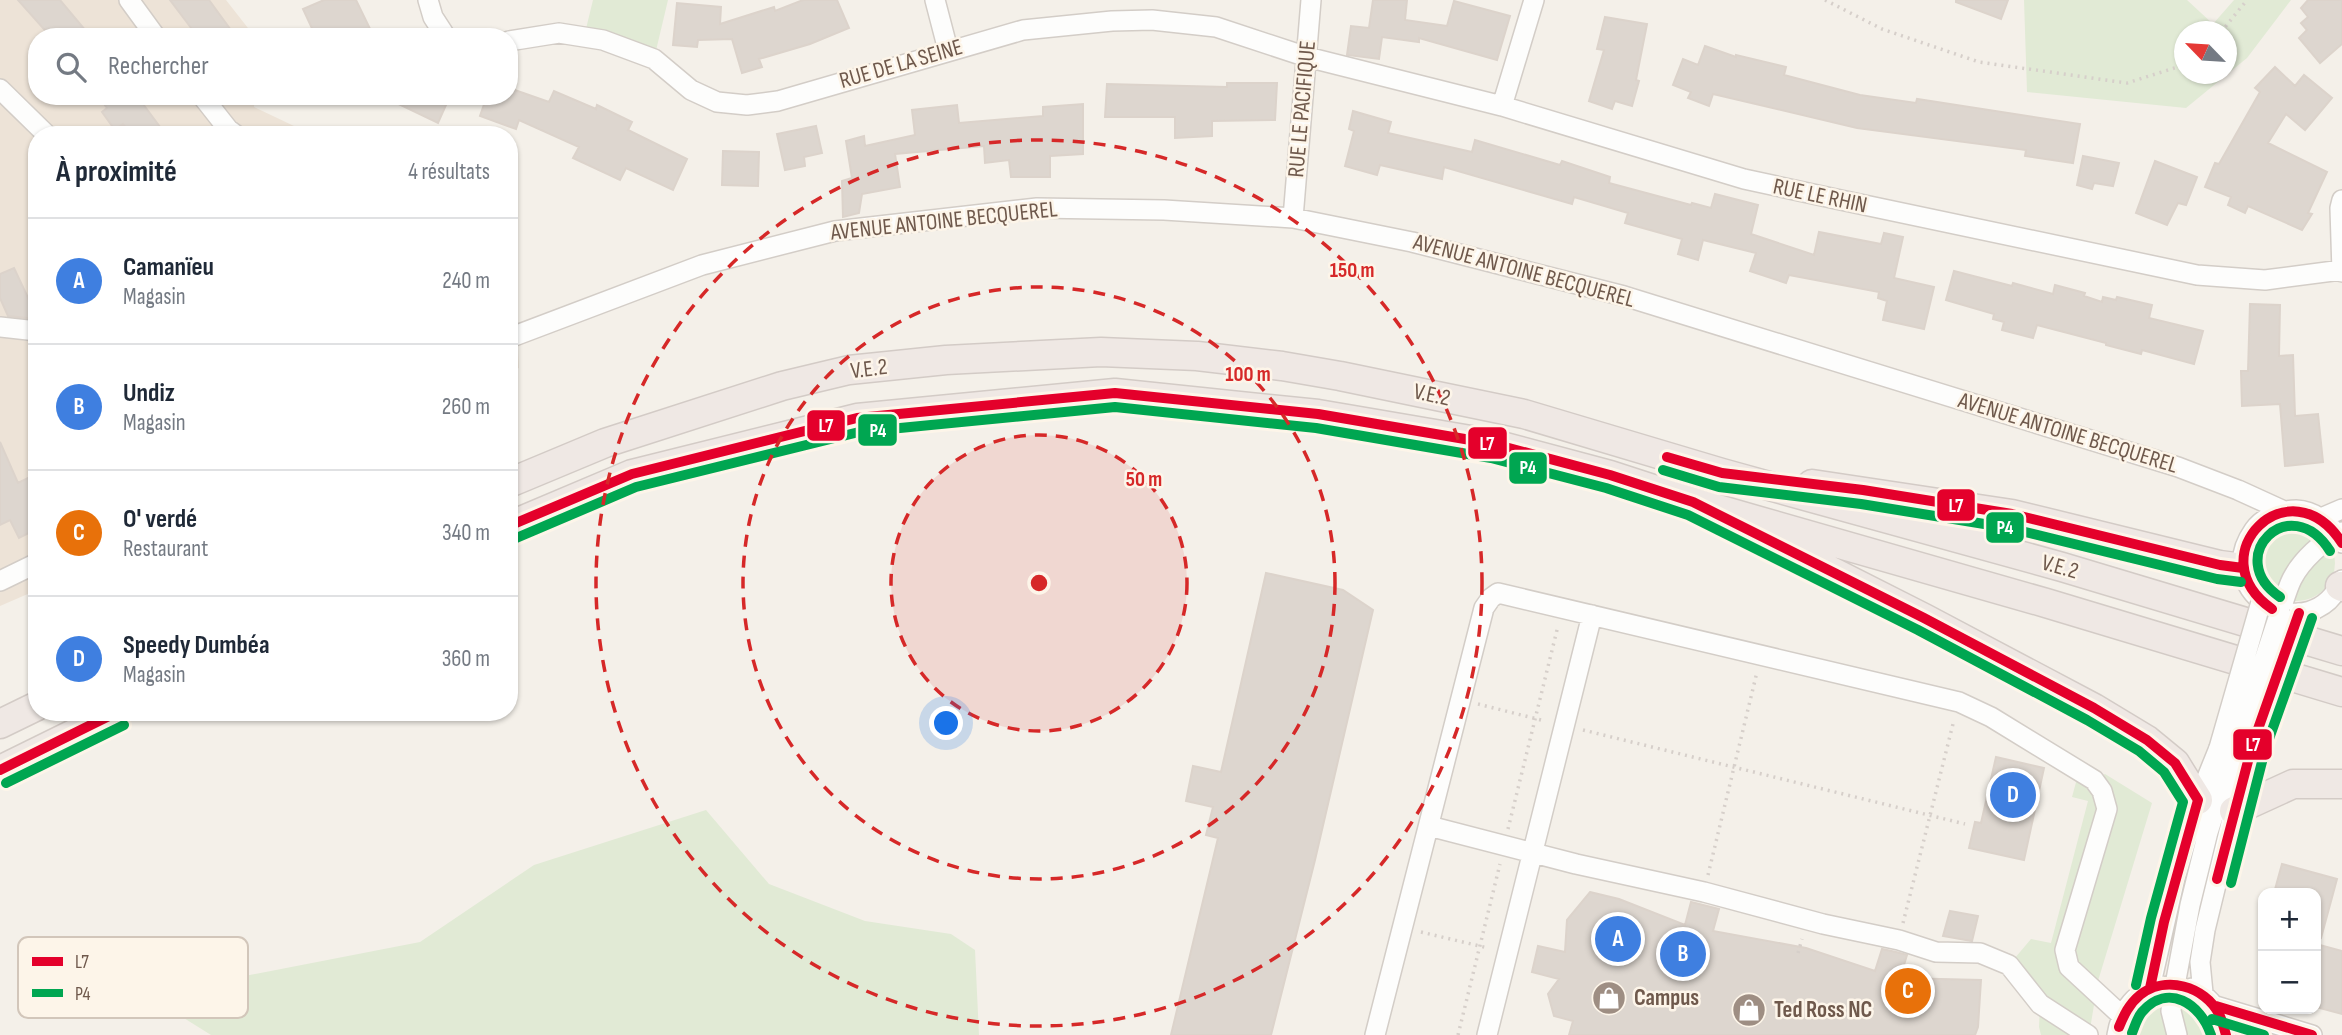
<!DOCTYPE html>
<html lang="fr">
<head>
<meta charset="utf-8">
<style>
	body { margin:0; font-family:"Sofia Sans Condensed",sans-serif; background:#f6f6f7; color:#1f2937 }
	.controls { position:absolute; right:21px; bottom:21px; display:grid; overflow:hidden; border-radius:14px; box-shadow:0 2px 5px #0004 }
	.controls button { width:63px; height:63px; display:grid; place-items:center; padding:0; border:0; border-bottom:2px solid #e0e1e3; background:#fff; color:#1f2937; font:35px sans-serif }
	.compass { position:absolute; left:2174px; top:21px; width:63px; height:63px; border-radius:50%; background:#fff; box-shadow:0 2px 5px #0004; rotate:295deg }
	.you { position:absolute; left:947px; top:724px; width:24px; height:24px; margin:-18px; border:5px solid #fff; border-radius:50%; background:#1a73e8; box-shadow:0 0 0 10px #1a73e833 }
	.badge { display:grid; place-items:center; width:46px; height:46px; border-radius:50%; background:#9e8e83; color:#fff; font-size:23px; font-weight:700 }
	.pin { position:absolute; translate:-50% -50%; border:4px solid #fff; box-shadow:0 2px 7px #0006 }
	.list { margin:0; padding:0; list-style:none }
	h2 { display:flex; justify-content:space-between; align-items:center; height:91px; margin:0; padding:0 28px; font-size:30px }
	h2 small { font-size:23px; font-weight:400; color:#747a83 }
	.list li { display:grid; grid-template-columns:46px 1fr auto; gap:21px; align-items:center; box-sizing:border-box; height:126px; padding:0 28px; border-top:2px solid #e0e1e3 }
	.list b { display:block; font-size:26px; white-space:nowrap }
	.list p { margin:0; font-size:23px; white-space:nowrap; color:#747a83 }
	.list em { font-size:23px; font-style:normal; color:#747a83 }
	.icon { flex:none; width:38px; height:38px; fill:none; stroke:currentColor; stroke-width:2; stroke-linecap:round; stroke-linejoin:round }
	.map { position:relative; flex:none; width:2342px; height:1035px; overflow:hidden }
	.search { position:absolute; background:#fff; box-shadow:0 2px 5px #0004; left:28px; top:28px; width:490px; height:77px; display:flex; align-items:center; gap:18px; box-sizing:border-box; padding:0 24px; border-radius:28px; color:#747a83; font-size:26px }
	.panel { position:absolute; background:#fff; box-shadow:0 2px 5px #0004; left:28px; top:126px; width:490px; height:595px; border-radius:28px }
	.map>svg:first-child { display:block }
	.residential { fill:#ede3d7 }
	.green { fill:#e1ead5; fill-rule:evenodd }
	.building { fill:#ddd6cf; stroke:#dcd3cb; stroke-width:2 }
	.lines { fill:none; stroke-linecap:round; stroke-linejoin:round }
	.minor-casing { stroke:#d3cdc7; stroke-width:22 }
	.highway-casing { stroke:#d3cbc6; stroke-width:31 }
	.path { stroke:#d6cfca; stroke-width:3.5; stroke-dasharray:2 5; stroke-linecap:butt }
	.minor { stroke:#fdfdfc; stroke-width:19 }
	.highway { stroke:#efe8e4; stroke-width:28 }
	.minor-bridge-casing { stroke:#d3cdc7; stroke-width:22; stroke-linecap:butt }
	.minor-bridge { stroke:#fdfdfc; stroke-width:19 }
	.bus-1-casing { stroke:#fdf5e9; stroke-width:16 }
	.bus-2-casing { stroke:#fdf5e9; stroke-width:16 }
	.bus-1 { stroke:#e4002b; stroke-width:10 }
	.bus-2 { stroke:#00a651; stroke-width:10 }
	.ring { fill:none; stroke:#d62828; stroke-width:3.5; stroke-dasharray:12 9 }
	.labels { text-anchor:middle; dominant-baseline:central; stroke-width:5; stroke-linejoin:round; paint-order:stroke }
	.street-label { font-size:23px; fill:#6f594c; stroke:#fdf5e9 }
	.poi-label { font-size:23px; font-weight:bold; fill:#6f594c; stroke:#fdf5e9; text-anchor:start }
	.key { fill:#fdf5e9; stroke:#d2c6ba; stroke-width:2 }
	.key-label { font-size:19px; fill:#6f594c }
	.centre { fill:#d62828; stroke:#fdf5e9; stroke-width:3.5 }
	.ring-label { font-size:21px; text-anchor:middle; font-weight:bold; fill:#d62828; stroke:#fdf5e9; stroke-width:5; stroke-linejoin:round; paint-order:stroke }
	.line-badge { stroke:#fdf5e9; stroke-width:2.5 }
	.badge-label { font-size:19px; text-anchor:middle; font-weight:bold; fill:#fff }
</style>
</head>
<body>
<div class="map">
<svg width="2342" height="1035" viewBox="0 0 2342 1035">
	<rect width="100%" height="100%" fill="#f4f0e9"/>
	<path class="residential" d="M0,0H226L255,37H37V96H255L254,107L313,135H37V590L0,606Z
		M509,228L512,229L519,368L509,372Z"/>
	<path class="green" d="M593,0H668L654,59L584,37Z
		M2024,0H2187L2213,24L2234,0H2291L2247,58L2186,108L2027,92ZM2184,32H2226V74H2184Z
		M2259 563a38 38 0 1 1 76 0a38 38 0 1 1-76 0Z
		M2105,774L2152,803L2098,981L2089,1035H2041L2039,1027L2040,1004L2009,965L2031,939L2051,943L2088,801L2072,797L2078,775L2094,780Z
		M706,810L769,884L865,921L951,934L975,950L979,1035H211L147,995L420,942L534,865Z
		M2163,999C2172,1001 2183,1000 2191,1003C2204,1008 2210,1023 2214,1035H2129C2133,1015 2145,1005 2163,999Z"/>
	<path class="building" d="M18,0H60L91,37H51Z
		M170,0H209L236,37H198Z
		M324,0H356L374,37H316L303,9Z
		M803,0H837L849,28L810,44L759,59L762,67L742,73L732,39L698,40L697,47L673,45L677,3L721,7L720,24L774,7L775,11Z
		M1373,0H1407L1405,20L1447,26L1454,1L1510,16L1497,60L1419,38V42L1382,37L1379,59L1347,55L1351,26L1369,28Z
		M1956,0H2008L2001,19L1956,2Z
		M2308,0H2342V44L2320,63L2299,38L2307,30L2301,23L2308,17L2301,8Z
		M1605,17L1647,24L1636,80L1639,81L1632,106L1615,101L1612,109L1589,101L1604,50L1597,49Z
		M1705,46L1736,57V55L1786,67L1784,75L1860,95L1916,103L1917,99L2080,124L2073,163L2025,156L2026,150L1857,128L1713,94L1709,106L1688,98L1691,92L1673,85L1683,59L1698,65Z
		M2275,67L2295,86L2304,75L2332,98L2305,130L2286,114L2268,143L2327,172L2308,213L2312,214L2302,230L2248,206L2245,213L2228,205L2231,197L2205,187L2215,163L2219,164L2260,92L2255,88Z
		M1227,83H1277L1275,120L1212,121V136L1175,138V117H1105L1107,84L1227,87Z
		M509,88L549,102L554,91L596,109L597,105L632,122L628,130L687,159L673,190L626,168L620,180L573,158L579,147L519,120L516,129L480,116L487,96H509Z
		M98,96H137L166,135H131L123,124L115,130L102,112L107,108Z
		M382,96H450L438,123Z
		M1083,104V154L1050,156V177H1011L1009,160L985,163L984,146L895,154L900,187L862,194L859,213L843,217L842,181L852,178L846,141L864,136L865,146L915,135L912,110L957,105L959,123L1043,116V107Z
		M1353,111L1391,122L1388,133L1472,152L1475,140L1560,165L1562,161L1610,177L1609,183L1691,205L1692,203L1711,208L1715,194L1758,205L1751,234L1814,255L1819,232L1881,244L1884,233L1903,237L1894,278L1934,287L1924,329L1883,320L1887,301L1878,298L1879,292L1789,275L1786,283L1750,271L1756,253L1703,240L1698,260L1678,254L1682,239L1625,223L1628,213L1574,197L1572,204L1444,167L1442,179L1380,165L1377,175L1345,166L1354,131L1349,129Z
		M816,126L822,153L804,157L805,166L785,170L777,134Z
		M723,151L759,152L758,186L722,185Z
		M2083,156L2119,163L2113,186L2094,183L2092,189L2077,185Z
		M2155,161L2197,177L2186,205L2178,203L2167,225L2136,213Z
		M14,268L37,317V319L8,316L0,298V274Z
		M1954,271L2012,286L2013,283L2053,294L2055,285L2085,293L2084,296L2102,302L2103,297L2116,300L2117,297L2152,305L2149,318L2203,331L2194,364L2142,350L2141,354L2106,345V343L2037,325L2033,338L2002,330L2004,322L1993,319L1994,314L1946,300Z
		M2250,304L2280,305L2279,356L2293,355L2295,416L2318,414L2323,462L2285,466L2280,404L2242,406L2241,371H2248Z
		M0,442L18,483L32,476L37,486V529L19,538L10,520L0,525Z
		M1266,573L1343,590L1373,610L1315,860L1271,1035H1171L1218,838L1206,835L1213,807L1186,801L1193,766L1221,772Z
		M1996,757L2044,768L2024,860L1969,848L1975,822L1981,823Z
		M2282,864L2337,879L2321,938L2316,937V893H2274Z
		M1590,892L1619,899L1685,925L1691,902L1719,909L1713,931L1806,948L1875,971L1882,949L1896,952L1907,955L1900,978L1981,980L1978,1027L1975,1035H1569L1573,1021L1554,1016L1548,994L1559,979L1532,972L1538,946L1565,952L1567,920Z
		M1950,911L1978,916L1972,941L1943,936Z
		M2316,944L2342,951V1014L2316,1007Z"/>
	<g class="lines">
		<g class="minor-casing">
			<path id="minor" d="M129,0L156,37
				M428,0L433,17L446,37
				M935,0L948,50
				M509,41L559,33L603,40L654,59L691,90L717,102L747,105L778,101L1023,30L1112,21L1152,20L1216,27L1307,57L1502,106L1744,179L1836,199L2197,275L2265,280L2342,270
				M0,89L47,135
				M202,96L228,129L236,135
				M1502,106L1534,0
				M2342,200L2340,208L2342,272
				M1293,218L1311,0
				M0,327L37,331
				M509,338L702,265L835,231L1037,208L1164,210L1293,218L1412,242L1624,296L2178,467L2238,490L2284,511
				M2321,518L2342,509
				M2342,543C2333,526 2317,511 2296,510C2281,510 2263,517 2254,530C2208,595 2312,651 2342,580
				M0,581L37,563
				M2280,612C2284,601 2287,589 2292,579C2301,561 2323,540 2342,532
				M1429,826L1576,864L1704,892L1823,924L1899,940L1936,952L1980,953L2009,965L2040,1004L2088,1035
				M2150,988L2175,878L2198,800L2219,748
				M2192,988C2212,998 2222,1013 2226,1035
				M2203,993L2200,962L2205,930L2234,811L2252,746
				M2216,1006L2312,1035
				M1375,1035L1484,608L1491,598L1498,593L1959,702L1991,717L2094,780L2102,791L2107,809L2065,950L2069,967L2122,1016
				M1487,1035L1592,615
				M2117,1035C2121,1010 2136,990 2162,986
				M2177,1035L2171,1011L2172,1001L2190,905L2208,832L2235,748"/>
		</g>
		<g class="highway-casing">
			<path id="highway" d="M509,483L605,443L782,386L849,370L946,360L1101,352L1197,356L1282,366L1340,376L1524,414L1722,473L2062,567L2342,651
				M1812,484L2012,514L2220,565L2243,568
				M509,526L632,474L857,418L1115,393L1318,414L1494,444L1610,475L1693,502L2046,603L2342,692
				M1756,533L1924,618L2094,708L2147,740L2175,763L2198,800
				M2340,586L2342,587
				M0,724L37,706
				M0,770L118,712
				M2234,811L2293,784H2342"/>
		</g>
		<path class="path" d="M1825,0L1882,29L1979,62L2127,83L2184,65
			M2221,32L2247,0
			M1478,704L1545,721
			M1583,730L1965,824
			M1508,829L1558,626
			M1708,875L1757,672
			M1903,923L1954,720
			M1421,932L1488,948
			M1798,953L1802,939
			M1458,1035L1500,864"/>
		<use href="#minor" class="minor"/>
		<use href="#highway" class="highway"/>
		<g class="minor-bridge-casing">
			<path id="minor-bridge" d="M2252,746L2299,613
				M2219,748L2261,602
				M2235,748L2280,612"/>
		</g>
		<use href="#minor-bridge" class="minor-bridge"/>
		<g class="bus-1-casing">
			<path id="bus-1" d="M1667,457L1722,473L1863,490L2012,514L2220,565L2243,568
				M509,526L632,474L857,418L1115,393L1318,414L1494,444L1610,475L1693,502L1924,618L2094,708L2147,740L2175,763L2198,800L2164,922L2150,988
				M2272,609C2196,556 2290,462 2342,543
				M0,770L117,712
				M2217,879L2252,746L2299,613
				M2216,1006L2312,1035
				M2119,1027C2124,1015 2129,1004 2140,995C2165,975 2205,986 2219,1014C2222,1020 2224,1028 2226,1035"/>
		</g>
		<g class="bus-2-casing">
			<path id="bus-2" d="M1663,470L1719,487L1861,504L2009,528L2217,579L2241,582
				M514,539L636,487L859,432L1115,407L1316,428L1491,458L1606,488L1688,515L1918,630L2087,720L2139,751L2164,772L2183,802L2151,918L2136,985
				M2280,597C2222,558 2290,488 2330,551
				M6,783L124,725
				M2231,883L2265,750L2312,618
				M2212,1019L2264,1035
				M2132,1033C2135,1026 2137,1018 2142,1012C2168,982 2201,1004 2211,1035"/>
		</g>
		<use href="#bus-1" class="bus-1"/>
		<use href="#bus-2" class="bus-2"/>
	</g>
	<circle cx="1039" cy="583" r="148" fill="#d62828" fill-opacity=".12"/>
	<g class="ring">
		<circle cx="1039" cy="583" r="148"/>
		<circle cx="1039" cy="583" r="296"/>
		<circle cx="1039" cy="583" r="443"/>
	</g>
	<defs>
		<g id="shop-disc" transform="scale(1.75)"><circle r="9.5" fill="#9e8e83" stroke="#fdf5e9"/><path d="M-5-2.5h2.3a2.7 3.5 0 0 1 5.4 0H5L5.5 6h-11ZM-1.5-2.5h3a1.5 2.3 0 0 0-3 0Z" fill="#fff"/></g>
	</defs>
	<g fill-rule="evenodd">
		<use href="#shop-disc" x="1609" y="998"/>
		<use href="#shop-disc" x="1749" y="1010"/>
	</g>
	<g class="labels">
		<g class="street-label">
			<text transform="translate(901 64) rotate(-16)">RUE DE LA SEINE</text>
			<text transform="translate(1302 109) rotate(-85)">RUE LE PACIFIQUE</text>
			<text transform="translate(1820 196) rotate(12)">RUE LE RHIN</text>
			<text transform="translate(944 221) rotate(-6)">AVENUE ANTOINE BECQUEREL</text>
			<text transform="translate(1524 271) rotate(15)">AVENUE ANTOINE BECQUEREL</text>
			<text transform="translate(869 369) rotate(-7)">V.E.2</text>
			<text transform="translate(1432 395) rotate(12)">V.E.2</text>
			<text transform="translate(2068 433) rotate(17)">AVENUE ANTOINE BECQUEREL</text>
			<text transform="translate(2060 567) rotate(16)">V.E.2</text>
		</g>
		<g class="poi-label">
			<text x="1634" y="998">Campus</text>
			<text x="1774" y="1010">Ted Ross NC</text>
		</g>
	</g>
	<rect x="18" y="937" width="230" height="81" rx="10" class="key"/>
	<rect x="32" y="957" width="31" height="9" fill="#e4002b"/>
	<rect x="32" y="989" width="31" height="8" fill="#00a651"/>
	<g class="key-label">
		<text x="75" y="968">L7</text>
		<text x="75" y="1000">P4</text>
	</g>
	<circle cx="1039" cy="583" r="10" class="centre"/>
	<g class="ring-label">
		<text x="1352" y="277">150 m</text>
		<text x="1248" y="381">100 m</text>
		<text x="1144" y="486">50 m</text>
	</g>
	<g class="line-badge">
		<rect x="806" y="409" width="40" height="33" rx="7" fill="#e4002b"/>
		<rect x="857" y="413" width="41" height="34" rx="7" fill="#00a651"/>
		<rect x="1467" y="426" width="41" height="34" rx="7" fill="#e4002b"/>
		<rect x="1508" y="451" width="40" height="34" rx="7" fill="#00a651"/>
		<rect x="1936" y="488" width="40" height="34" rx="7" fill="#e4002b"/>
		<rect x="1985" y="511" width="40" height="33" rx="7" fill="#00a651"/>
		<rect x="2232" y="728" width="41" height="33" rx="7" fill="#e4002b"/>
	</g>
	<g class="badge-label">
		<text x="826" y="432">L7</text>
		<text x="878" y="437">P4</text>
		<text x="1487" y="450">L7</text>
		<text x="1528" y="474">P4</text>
		<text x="1956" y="512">L7</text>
		<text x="2005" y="534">P4</text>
		<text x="2253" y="751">L7</text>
	</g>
</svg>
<div class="controls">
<button>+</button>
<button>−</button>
</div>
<svg class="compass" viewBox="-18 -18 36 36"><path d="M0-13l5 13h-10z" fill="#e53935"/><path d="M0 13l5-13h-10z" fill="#747a83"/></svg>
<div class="you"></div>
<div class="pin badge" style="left:1618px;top:939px;background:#3f7fe0">A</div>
<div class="pin badge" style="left:1683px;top:954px;background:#3f7fe0">B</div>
<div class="pin badge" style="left:1908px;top:991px;background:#e8710a">C</div>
<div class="pin badge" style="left:2013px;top:795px;background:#3f7fe0">D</div>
<div class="search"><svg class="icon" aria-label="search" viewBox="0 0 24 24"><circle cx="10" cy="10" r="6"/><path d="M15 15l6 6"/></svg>Rechercher</div>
<section class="panel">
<h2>À proximité<small>4 résultats</small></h2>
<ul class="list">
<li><span class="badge" style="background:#3f7fe0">A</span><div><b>Camanïeu</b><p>Magasin</p></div><em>240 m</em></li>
<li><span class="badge" style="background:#3f7fe0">B</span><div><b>Undiz</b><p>Magasin</p></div><em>260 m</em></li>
<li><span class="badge" style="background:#e8710a">C</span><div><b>O' verdé</b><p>Restaurant</p></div><em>340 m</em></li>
<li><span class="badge" style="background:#3f7fe0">D</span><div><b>Speedy Dumbéa</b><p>Magasin</p></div><em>360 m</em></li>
</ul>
</section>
</div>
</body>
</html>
